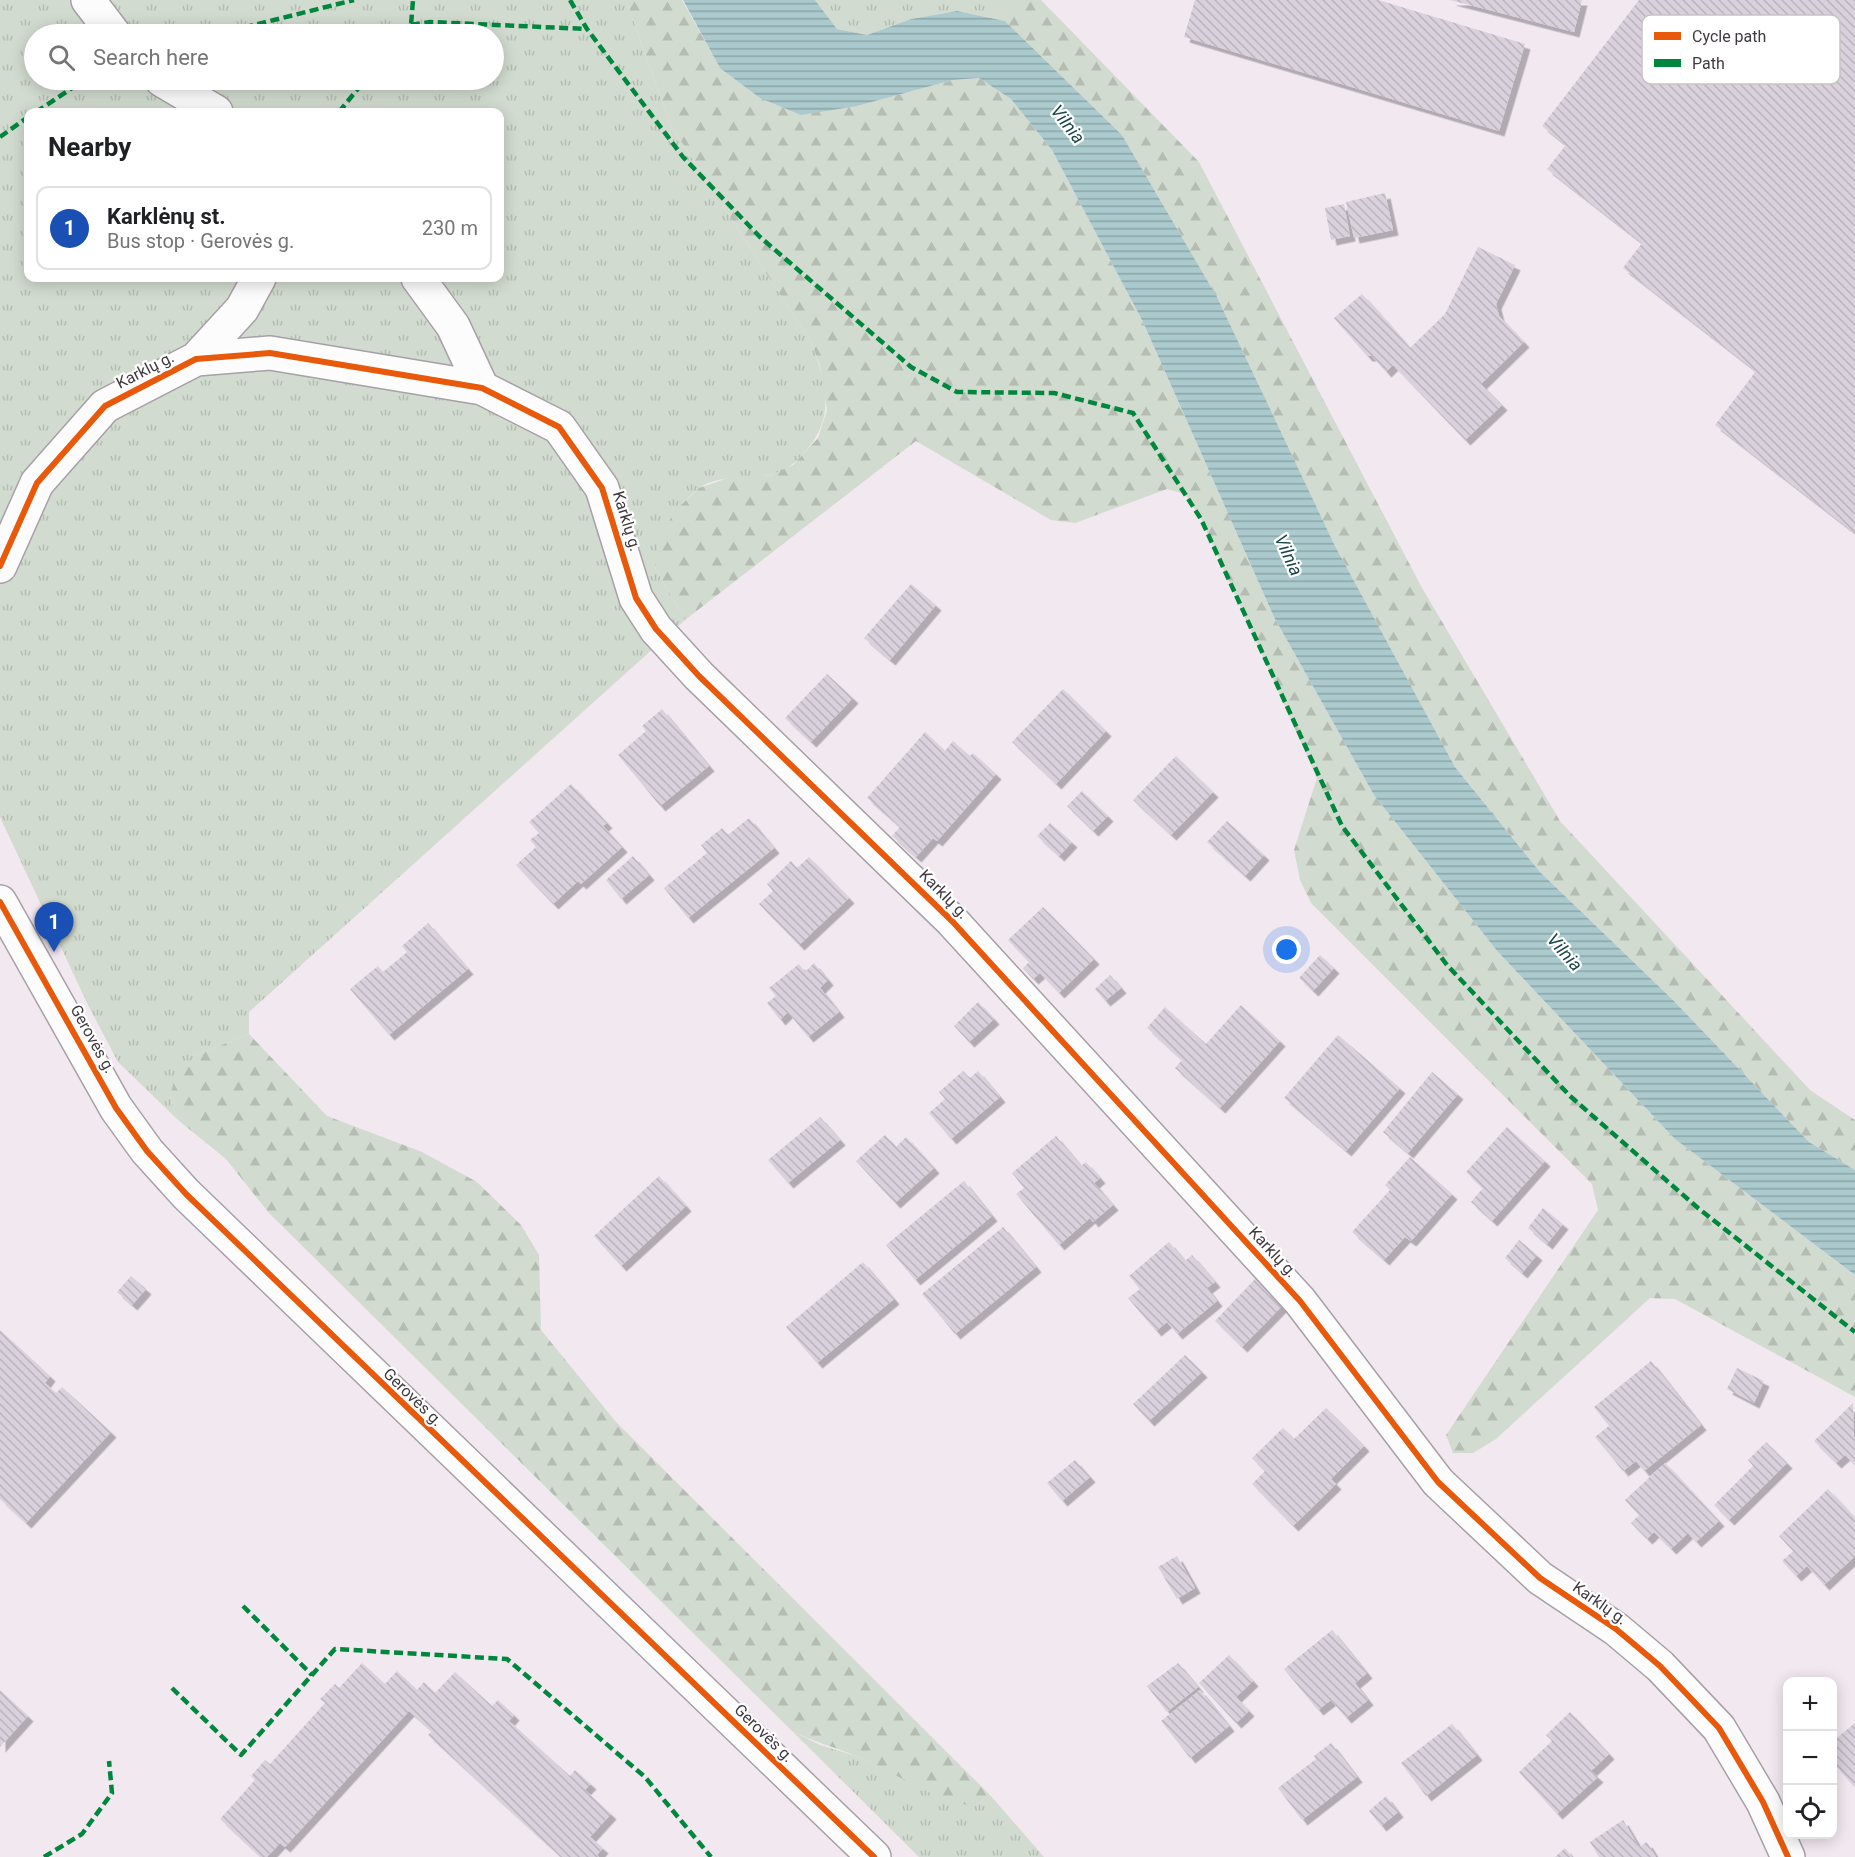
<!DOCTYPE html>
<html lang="en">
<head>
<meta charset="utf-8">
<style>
	body { margin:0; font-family:Roboto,sans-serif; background:#f6f6f6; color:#202124 }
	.controls { position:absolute; right:18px; bottom:18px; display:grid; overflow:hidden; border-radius:12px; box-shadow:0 3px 15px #0003 }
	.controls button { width:54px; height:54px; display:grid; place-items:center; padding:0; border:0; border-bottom:2px solid #e0e0e0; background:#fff; color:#202124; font:30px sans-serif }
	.you { position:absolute; left:1287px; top:950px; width:21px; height:21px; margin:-15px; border:4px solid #fff; border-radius:50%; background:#1a73e8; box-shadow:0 0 0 9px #1a73e833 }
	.badge { display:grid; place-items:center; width:39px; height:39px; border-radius:50%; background:#2563eb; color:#fff; font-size:20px; font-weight:700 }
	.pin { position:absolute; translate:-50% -50px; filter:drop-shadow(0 2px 3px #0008) }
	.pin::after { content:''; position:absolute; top:32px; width:21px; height:18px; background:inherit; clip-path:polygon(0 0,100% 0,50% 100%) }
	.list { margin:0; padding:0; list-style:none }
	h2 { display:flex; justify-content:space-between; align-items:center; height:78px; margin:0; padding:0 24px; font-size:26px }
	h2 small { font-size:20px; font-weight:400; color:#757577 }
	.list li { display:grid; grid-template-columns:39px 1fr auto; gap:18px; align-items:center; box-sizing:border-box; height:84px; margin:0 12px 12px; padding:0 12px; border:2px solid #e0e0e0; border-radius:12px }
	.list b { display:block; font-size:22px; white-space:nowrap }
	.list p { margin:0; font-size:20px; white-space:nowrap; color:#757577 }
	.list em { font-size:20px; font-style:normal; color:#757577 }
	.icon { flex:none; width:33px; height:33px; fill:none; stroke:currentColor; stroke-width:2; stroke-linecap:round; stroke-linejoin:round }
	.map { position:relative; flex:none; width:1855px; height:1857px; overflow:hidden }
	.search { position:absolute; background:#fff; box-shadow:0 3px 15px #0003; left:24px; top:24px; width:480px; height:66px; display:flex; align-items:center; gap:15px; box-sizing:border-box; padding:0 21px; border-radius:33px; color:#757577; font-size:22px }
	.panel { position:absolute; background:#fff; box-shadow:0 3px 15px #0003; left:24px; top:108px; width:480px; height:174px; border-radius:12px }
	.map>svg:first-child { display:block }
	.grass { fill:url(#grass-tufts); fill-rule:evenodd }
	.forest { fill:url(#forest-firs) }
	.water { fill:url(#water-rules) }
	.building { fill:url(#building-back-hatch); filter:url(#shadow) }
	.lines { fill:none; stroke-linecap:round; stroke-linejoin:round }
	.street-casing { stroke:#a7a0a6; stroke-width:36 }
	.street { stroke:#fdfcfd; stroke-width:33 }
	.quiet { stroke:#00873e; stroke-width:4.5; stroke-dasharray:9 4.5; stroke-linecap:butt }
	.cycleway-casing { stroke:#fff; stroke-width:10 }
	.cycleway { stroke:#e8590c; stroke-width:6 }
	.labels { text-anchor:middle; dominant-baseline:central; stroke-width:4.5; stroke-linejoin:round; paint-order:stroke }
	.street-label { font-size:16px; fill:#403a40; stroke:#fff }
	.water-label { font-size:18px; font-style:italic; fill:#1a4748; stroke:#fff }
	.key { fill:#fff; stroke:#c6c4c6; stroke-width:1.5 }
	.key-label { font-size:16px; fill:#403a40 }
</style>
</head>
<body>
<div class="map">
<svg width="1855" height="1857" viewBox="0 0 1855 1857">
	<defs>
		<pattern id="grass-tufts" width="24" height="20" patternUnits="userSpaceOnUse" patternTransform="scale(1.5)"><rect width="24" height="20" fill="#d2dbcf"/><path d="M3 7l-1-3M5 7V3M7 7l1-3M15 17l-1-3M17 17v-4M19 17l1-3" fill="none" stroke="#b5bdb3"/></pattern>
		<pattern id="forest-firs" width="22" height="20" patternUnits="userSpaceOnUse" patternTransform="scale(1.5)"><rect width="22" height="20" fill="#d2dbcf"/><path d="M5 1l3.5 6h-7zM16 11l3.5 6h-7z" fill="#b5bdb3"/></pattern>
		<pattern id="water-rules" width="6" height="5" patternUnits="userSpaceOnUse" patternTransform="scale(1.5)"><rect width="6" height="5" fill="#abcacd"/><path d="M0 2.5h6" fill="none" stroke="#8da5a8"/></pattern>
		<pattern id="building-back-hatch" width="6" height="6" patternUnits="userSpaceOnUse" patternTransform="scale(1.5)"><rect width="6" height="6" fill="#d9d1db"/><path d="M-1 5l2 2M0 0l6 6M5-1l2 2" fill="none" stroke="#bbb4bd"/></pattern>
		<filter id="shadow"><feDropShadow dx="5.5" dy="5.5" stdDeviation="0" flood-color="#0004"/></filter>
	</defs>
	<rect width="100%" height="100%" fill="#f2e8f0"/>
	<path class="grass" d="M0,0H626L670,124L812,344C827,387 836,418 803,454C794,464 783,473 769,475C746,479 718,474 698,489C672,509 665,538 655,568L685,620L249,1012V1034L196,1055L170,1097L178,1120L118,1062L88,1005L0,817ZM34,34H494V80H34ZM28,112H500V278H28Z
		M815,0H1005V21L957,11L911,19L867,35L837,29Z
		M792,1731L820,1745L856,1756L975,1806L990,1795L1044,1857H919Z"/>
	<path class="forest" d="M626,0H682L720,68L857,106L953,80L979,78L1011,99L1052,150L1143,322L1274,617L1374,795L1498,952L1675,1139L1855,1275V1397L1675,1299L1650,1298L1496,1439L1473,1453H1453L1446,1435L1598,1210L1592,1184L1311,903L1300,880L1294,850L1317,778L1201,519L1185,494L1167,489L1075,523L1051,520L916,441L685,620L655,568L658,538L676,510L699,488L728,478L771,475L793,465L818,438L827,410L820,366L812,344L670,124Z
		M1005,0H1041L1199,162L1422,588L1560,821L1810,1090L1855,1120V1170L1809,1142L1673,1000L1540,872L1455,767L1335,546L1217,297L1122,135L1005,21Z
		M249,1034L327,1116L422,1152L477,1182L521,1225L539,1255L541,1330L616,1422L990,1795L975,1806C932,1802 896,1771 856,1756C834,1747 814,1742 792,1731L269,1213L226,1159L178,1120L170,1097L175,1077L196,1055Z"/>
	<path class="water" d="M683,0H815L837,29L867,35L911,19L957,11L1005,21L1122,135L1217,297L1335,546L1455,767L1540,872L1673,1000L1809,1142L1855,1170V1275L1675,1139L1498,952L1374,795L1274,617L1143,322L1052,150L1011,99L979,78L953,80L857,106L801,115L760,98L720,68Z"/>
	<path class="building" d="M1195,0H1378L1525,44L1499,131L1184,37Z
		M1450,0H1582L1574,32Z
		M1639,0H1855V533L1715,425L1756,371L1623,268L1642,243L1547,169L1566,145L1542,126Z
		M1385,193L1393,230L1354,238L1346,202Z
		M1344,204L1350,236L1331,240L1325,208Z
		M1478,247L1515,265L1496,304L1499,316L1524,342L1481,384L1502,405L1465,440L1393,365L1386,372L1372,356H1367L1334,318L1362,294L1410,348L1445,314Z
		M911,584L936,605L890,660L864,638Z
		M827,674L853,698L811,742L785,718Z
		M1063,689L1106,731L1056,784L1012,742Z
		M662,709L709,766L660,806L618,755L646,731L642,726Z
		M925,732L945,751L953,741L970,756L973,753L996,774L937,841L933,838L916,857L892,836L900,827L867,798Z
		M1176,756L1213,792L1171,835L1133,800Z
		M571,784L607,823L603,826L622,847L581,884L578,881L553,904L516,865L536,847L530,840L539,833L529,822Z
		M1082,791L1108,816L1093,831L1067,806Z
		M749,818L774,848L688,918L664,888L707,853L701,845L722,828L728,835Z
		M1227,821L1264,855L1245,876L1207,842Z
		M1050,823L1072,842L1059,856L1037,836Z
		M633,856L649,875L621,899L606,880Z
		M809,857L849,898L799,945L759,904L773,891L767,884L791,861L797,868Z
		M1043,907L1094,959L1059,993L1040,973L1033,979L1023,968L1029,962L1008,940Z
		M428,923L468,969L389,1035L350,989L378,966L383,972L407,952L402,946Z
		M1320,955L1334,968L1313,991L1299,978Z
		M814,963L828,980L820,988L839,1012L808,1037L788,1012L780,1020L767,1003L776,996L769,988L799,964L805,972Z
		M1110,975L1121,988L1105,1001L1095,989Z
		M978,1002L994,1019L969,1042L954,1026Z
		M1241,1005L1280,1041L1220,1108L1175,1068L1182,1060L1147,1028L1165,1007L1206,1044Z
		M1338,1035L1400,1088L1346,1151L1284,1098Z
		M963,1071L970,1078L978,1071L1000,1097L951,1139L929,1113L945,1099L939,1092Z
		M1432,1072L1458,1094L1408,1153L1383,1132Z
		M820,1117L840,1140L788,1183L768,1160Z
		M1507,1127L1545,1161L1492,1221L1471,1202L1483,1188L1466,1172Z
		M885,1135L896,1147L906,1137L934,1168L895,1203L856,1161Z
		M1056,1136L1081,1166L1086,1162L1100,1178L1094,1183L1113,1205L1093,1222L1090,1218L1059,1245L1016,1194L1024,1188L1012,1173Z
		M1410,1157L1452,1194L1411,1241L1405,1237L1384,1260L1352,1232L1390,1190L1385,1185Z
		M659,1176L686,1206L621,1266L594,1236Z
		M964,1181L992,1216L915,1280L886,1245Z
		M1543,1208L1563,1224L1547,1244L1528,1228Z
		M1003,1227L1036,1267L955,1334L922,1294Z
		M1519,1240L1537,1255L1522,1273L1505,1258Z
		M1169,1242L1185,1261L1192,1255L1215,1282L1207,1288L1217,1301L1177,1334L1167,1322L1156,1331L1128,1298L1140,1289L1129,1276Z
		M863,1262L894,1299L817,1363L786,1327Z
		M131,1276L146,1289L132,1305L117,1292Z
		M1257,1277L1284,1304L1242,1347L1215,1321Z
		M0,1330L50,1376L45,1383L56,1393L62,1387L111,1432L26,1523L0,1499Z
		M1185,1355L1202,1372L1149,1421L1133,1404Z
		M1651,1361L1701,1425L1644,1471L1636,1461L1623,1471L1595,1437L1609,1426L1594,1407Z
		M1737,1368L1764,1381L1754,1403L1727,1389Z
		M1853,1403L1855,1465L1845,1455L1836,1463L1814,1441Z
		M1326,1408L1364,1446L1331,1479L1336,1484L1293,1526L1252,1484L1265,1471L1252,1458L1283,1428L1294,1439Z
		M1766,1442L1787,1463L1729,1520L1714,1505L1753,1466L1748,1460Z
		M1075,1460L1090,1477L1062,1501L1047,1483Z
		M1665,1463L1719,1521L1696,1542L1688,1533L1671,1549L1654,1532L1647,1539L1631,1523L1639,1515L1625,1500Z
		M1828,1489L1855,1518V1556L1824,1585L1807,1566L1796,1576L1782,1561L1793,1551L1779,1536Z
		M1177,1556L1195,1588L1177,1599L1158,1567Z
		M1332,1630L1367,1673L1355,1683L1368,1700L1346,1718L1331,1700L1318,1710L1284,1669Z
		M1229,1655L1253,1681L1236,1697L1249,1711L1236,1723L1199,1683Z
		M362,1663L385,1684L397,1671L417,1690L424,1682L435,1693L455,1672L492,1706L498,1700L514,1715L509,1721L570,1776L575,1770L591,1784L585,1790L611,1814L590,1837L603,1848L597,1855L599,1857H561L428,1735L432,1731L409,1711L285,1847L280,1843L267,1857H261L220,1819L255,1780L251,1776L265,1760L270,1764L325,1703L320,1699L335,1684L339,1688Z
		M1178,1663L1198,1687L1167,1712L1147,1686Z
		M0,1690L28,1716L0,1747Z
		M1200,1690L1229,1726L1190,1758L1161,1721Z
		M1570,1712L1609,1754L1591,1771L1598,1777L1557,1814L1519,1772L1552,1741L1546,1735Z
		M1855,1723V1788L1832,1761V1742Z
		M1452,1724L1477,1755L1426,1796L1401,1763Z
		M1331,1743L1357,1777L1302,1820L1278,1788L1316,1759L1314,1756Z
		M1386,1796L1398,1812L1381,1826L1369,1811Z
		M1623,1820L1639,1847L1647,1842L1656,1857H1599L1590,1842Z
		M1565,1848L1572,1857H1555Z"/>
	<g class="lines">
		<g class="street-casing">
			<path id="street" d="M88,0L114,34
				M162,80L216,112
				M418,278L453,326L482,388
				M196,359L242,309L259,278
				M0,566L37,483L105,406L196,359L270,353L482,388L559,427L602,488L636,598L656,629L699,676L952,921L1300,1301L1438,1482L1540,1578L1616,1629L1660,1666L1719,1728L1763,1802L1788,1857
				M0,902L116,1108L147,1151L186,1194L874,1857"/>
		</g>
		<use href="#street" class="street"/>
		<path class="quiet" d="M570,0L587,29L683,157L760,237L911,367L957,392L1054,393L1133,413L1201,519L1342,826L1447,965L1570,1096L1698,1208L1855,1332
			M411,25L430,22L587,29
			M218,34L354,0
			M403,34L411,25L413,0
			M36,112L84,80
			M339,112L365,80
			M0,137L28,117
			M243,1606L312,1675
			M172,1688L241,1755L335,1649L507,1659L645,1777L711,1857
			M44,1857L82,1834L112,1793L109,1761"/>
		<g class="cycleway-casing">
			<path id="cycleway" d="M0,566L37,483L105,406L196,359L270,353L482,388L559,427L602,488L636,598L656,629L699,676L952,921L1300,1301L1438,1482L1540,1578L1616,1629L1660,1666L1719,1728L1763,1802L1788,1857
				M0,902L116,1108L147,1151L186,1194L874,1857"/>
		</g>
		<use href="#cycleway" class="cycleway"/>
	</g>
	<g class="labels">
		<g class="street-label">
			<text transform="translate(145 370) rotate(-27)">Karklų g.</text>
			<text transform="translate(627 521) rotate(73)">Karklų g.</text>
			<text transform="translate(944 894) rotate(45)">Karklų g.</text>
			<text transform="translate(93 1039) rotate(61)">Gerovės g.</text>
			<text transform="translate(1273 1252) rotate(47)">Karklų g.</text>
			<text transform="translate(413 1397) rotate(44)">Gerovės g.</text>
			<text transform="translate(1600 1603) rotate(35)">Karklų g.</text>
			<text transform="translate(764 1733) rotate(44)">Gerovės g.</text>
		</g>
		<g class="water-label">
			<text transform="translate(1068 124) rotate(52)">Vilnia</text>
			<text transform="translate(1289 555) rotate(66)">Vilnia</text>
			<text transform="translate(1565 952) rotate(49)">Vilnia</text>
		</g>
	</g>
	<rect x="1642" y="15" width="198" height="69" rx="9" class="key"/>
	<rect x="1654" y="32" width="27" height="8" fill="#e8590c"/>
	<rect x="1654" y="59" width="27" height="8" fill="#00873e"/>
	<g class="key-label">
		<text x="1692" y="42">Cycle path</text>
		<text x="1692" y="69">Path</text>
	</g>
</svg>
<div class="controls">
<button>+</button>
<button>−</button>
<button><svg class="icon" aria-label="locate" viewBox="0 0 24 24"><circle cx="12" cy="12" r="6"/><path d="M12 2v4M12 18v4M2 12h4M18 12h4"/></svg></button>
</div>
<div class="you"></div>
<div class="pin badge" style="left:54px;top:952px;background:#1a4fb4">1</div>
<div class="search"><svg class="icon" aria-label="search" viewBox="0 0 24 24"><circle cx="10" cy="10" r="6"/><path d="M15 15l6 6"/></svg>Search here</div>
<section class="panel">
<h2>Nearby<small></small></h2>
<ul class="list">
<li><span class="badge" style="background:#1a4fb4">1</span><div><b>Karklėnų st.</b><p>Bus stop · Gerovės g.</p></div><em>230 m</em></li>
</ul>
</section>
</div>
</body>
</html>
